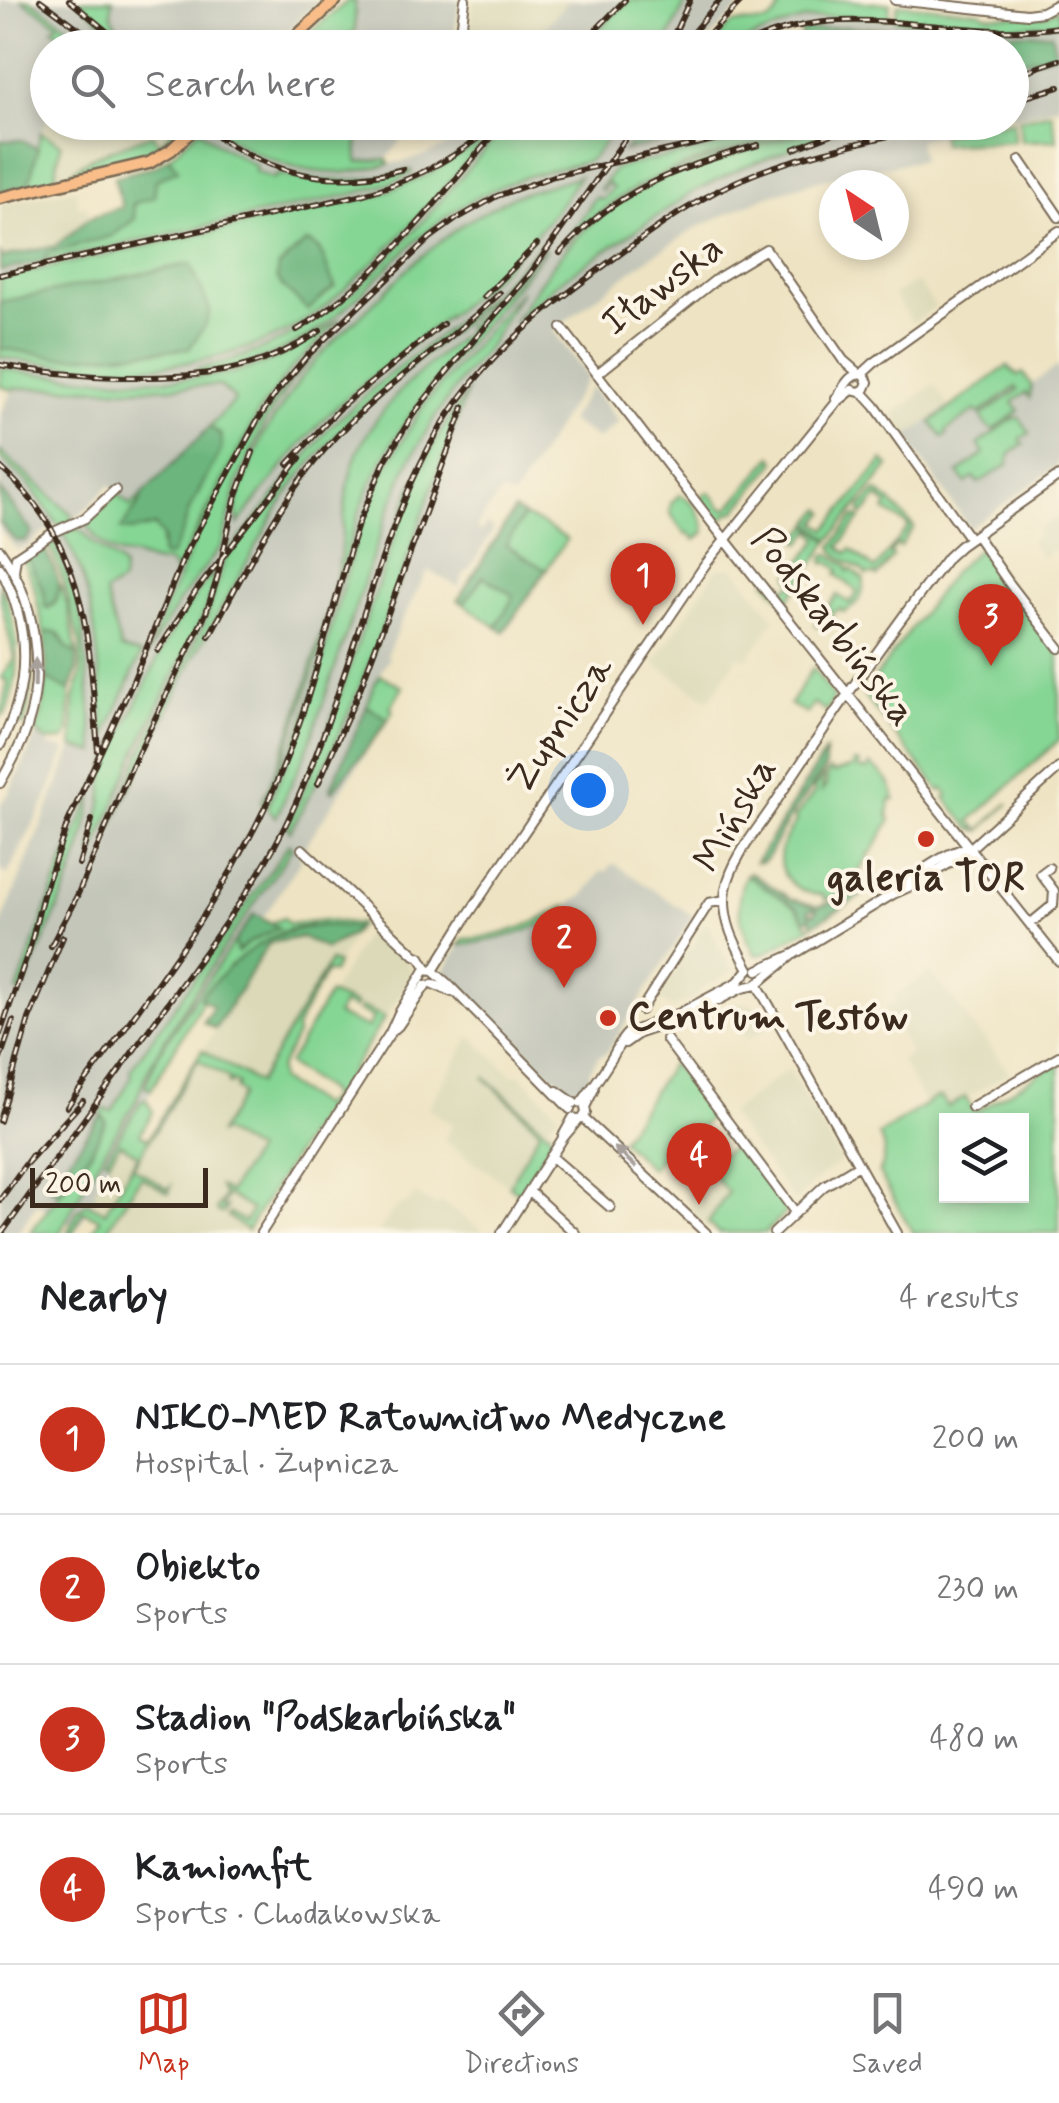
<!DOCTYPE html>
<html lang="en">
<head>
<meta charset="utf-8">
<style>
	body { margin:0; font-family:Mynerve,sans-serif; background:#f6f6f6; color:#202124 }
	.controls { position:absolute; right:30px; bottom:30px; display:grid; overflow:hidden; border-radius:0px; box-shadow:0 5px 15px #0003 }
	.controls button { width:90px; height:90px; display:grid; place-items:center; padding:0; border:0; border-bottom:2px solid #e0e0e0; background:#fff; color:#202124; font:50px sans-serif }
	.compass { position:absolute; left:819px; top:170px; width:90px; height:90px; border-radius:50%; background:#fff; box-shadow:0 5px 15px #0003; rotate:325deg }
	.scale { position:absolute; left:30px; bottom:25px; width:178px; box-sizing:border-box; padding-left:10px; border:5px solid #3b2a1e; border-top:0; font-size:28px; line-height:35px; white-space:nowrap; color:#3b2a1e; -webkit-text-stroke:8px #fcf5e5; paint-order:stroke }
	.you { position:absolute; left:588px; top:790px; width:35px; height:35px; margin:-25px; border:8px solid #fff; border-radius:50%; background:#1a73e8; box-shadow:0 0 0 15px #1a73e833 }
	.badge { display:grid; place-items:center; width:65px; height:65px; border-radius:50%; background:#c8321e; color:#fff; font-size:32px; font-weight:700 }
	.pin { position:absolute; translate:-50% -82px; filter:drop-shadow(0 2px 5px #0008) }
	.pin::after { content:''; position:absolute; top:52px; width:35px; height:30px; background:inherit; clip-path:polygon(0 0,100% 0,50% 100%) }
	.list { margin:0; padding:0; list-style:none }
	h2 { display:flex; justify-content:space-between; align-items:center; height:130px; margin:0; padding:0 40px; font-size:42px }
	h2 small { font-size:32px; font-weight:400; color:#757577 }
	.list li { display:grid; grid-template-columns:65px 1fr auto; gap:30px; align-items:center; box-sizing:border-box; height:150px; padding:0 40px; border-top:2px solid #e0e0e0 }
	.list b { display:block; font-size:38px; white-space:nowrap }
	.list p { margin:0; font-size:32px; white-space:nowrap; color:#757577 }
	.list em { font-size:32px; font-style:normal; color:#757577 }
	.icon { flex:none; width:55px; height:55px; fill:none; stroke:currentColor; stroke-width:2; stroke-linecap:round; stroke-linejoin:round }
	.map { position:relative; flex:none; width:1059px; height:1233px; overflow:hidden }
	.search { position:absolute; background:#fff; box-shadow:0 5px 15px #0003; left:30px; right:30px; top:30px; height:110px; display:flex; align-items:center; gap:25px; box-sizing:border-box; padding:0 35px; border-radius:55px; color:#757577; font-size:38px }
	.sheet { height:730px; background:#fff }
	nav { display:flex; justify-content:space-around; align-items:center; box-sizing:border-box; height:140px; border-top:2px solid #e0e0e0; background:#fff; font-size:28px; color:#757577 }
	nav a { display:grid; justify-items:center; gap:5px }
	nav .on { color:#c8321e }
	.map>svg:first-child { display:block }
	.built { fill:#dbd9b8 }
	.industrial { fill:#c3c6b9 }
	.green { fill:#85d594; stroke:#608059; stroke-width:2.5; fill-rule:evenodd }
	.forest { fill:#6cb67e; stroke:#54704e; stroke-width:2.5 }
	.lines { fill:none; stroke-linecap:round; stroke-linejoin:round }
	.minor-casing { stroke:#7a6b57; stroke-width:12 }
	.major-casing { stroke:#7a6b57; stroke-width:15 }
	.minor { stroke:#fff; stroke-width:8 }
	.major { stroke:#f8bd88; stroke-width:10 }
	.rail-casing { stroke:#3b2a1e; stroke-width:6 }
	.rail { stroke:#fcf5e5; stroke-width:2.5; stroke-dasharray:8; stroke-linecap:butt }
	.oneway { fill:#a79f9a }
	.poi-dot { fill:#c8321e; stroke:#fcf5e5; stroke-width:4 }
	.labels { text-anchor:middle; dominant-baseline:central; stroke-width:8; stroke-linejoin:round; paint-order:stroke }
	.street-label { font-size:40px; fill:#3b2a1e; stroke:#fcf5e5 }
	.poi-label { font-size:40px; font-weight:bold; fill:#3b2a1e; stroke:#fcf5e5 }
</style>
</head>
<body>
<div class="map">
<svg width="1059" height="1233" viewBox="0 0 1059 1233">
	<rect width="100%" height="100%" fill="#fcf5e5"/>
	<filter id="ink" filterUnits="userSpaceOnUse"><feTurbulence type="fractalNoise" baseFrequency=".01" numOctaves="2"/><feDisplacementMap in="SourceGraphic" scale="20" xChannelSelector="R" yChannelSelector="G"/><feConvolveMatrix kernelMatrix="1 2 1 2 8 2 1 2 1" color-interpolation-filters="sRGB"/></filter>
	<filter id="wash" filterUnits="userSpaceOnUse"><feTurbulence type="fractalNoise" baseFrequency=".0048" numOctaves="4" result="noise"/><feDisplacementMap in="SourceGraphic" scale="40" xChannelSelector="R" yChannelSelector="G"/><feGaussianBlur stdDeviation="2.25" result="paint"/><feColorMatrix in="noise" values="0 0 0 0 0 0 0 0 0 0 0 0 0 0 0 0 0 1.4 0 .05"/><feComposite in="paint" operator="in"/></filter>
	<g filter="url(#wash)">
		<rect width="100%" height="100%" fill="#eee3c2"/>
		<path class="built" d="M474,0H569L527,47L468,48Z
			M47,120L48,122H183L153,156L75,177L28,186L42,130Z
			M75,189L78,207L87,206L89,218L56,246L1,258L0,204Z
			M914,283H919L935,307L913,323L894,295Z
			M934,385L949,407L908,436L893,414Z
			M1059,515V545L1042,558L1030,541L1039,534L1037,530Z
			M718,568H734L775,619L746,660L739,655L709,700L654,663Z
			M706,922L732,971L699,989L700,992L692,999L671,1008L659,999L690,947L694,948L696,937Z
			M367,932L383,938L410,965L412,976L385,1018L331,994Z
			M354,934L337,964L331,961L258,1083L260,1211L247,1231L243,1229L240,1233H92L104,1212L91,1204L97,1195L92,1191L120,1143L139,1154L269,943L302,936L329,948L335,941Z
			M931,972L1010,1073L948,1107L934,1099L926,1105L901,1061L911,1053L885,1007L897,1001L894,995Z
			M742,1002L754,1005L767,1029L747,1039L731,1009Z
			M471,1036L514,1077L518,1073L558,1113L548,1126L554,1130L551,1135L544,1130L509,1186L444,1140L453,1125L428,1108Z
			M789,1069L841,1161L823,1174L795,1201L729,1114Z
			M714,1177L724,1186L728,1193L706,1226L691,1212Z
			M415,1194L437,1207L440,1202L482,1229L479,1233H378L394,1209L409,1203Z"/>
		<path class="industrial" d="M0,0H319L274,43L257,47L48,48L47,120L42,130L38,149L22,140L0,141Z
			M355,0H460L452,47L334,48L355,31Z
			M569,0H747L701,47L527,48Z
			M861,17L999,28L1059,23V106L1012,118V64L1031,59L1027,34H997L894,27H845L801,31L745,47L728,48L765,31L805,20Z
			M205,123H231L248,138L357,135V123H440L439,127L407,133L387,159L389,164L414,159L448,146L444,127L450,123H646L626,151L751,123H991L918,140L922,160L823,179L764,197L698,227L646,260L556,328L554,332L588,377L515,495L511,497L503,493L499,495L477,526L478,531H482L487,524L494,529L468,571L465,572L458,587L428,570L402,620L387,654L389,658L375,683L356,736L371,745L308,842L300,857L301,860L263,918L279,928L225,1014L202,1001L104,1172L94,1192L97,1194L77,1229L37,1204L18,1233H0V927L73,747L74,699L81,675L80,645L74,615L64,582L47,540L89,522L118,493L110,485L80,515L69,522L45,531L26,547L17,550L0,530V415L12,391L0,386V263L46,254L89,218L188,187L169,157Z
			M1009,364L1018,376L1023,373L1032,384L1059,365V465L970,528L906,437Z
			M591,386L619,422L598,439L569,421Z
			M36,732L43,736L50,747H58L66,750L44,804L7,875L0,870V804L9,793L31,747Z
			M613,863L693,916L607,1053L598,1057L594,1064L589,1071L591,1079L585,1088L567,1091L560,1083L561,1081L549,1073L444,971L460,945L490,942L561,909L584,895L602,870L606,872Z"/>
		<path class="green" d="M22,0H31L98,47H78L53,29L58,24Z
			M78,0H113C105,24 127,34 143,47H130Z
			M349,0H355V31L334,47H292Z
			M629,0H687L664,47H581Z
			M837,0L890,4L889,19C861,17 831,15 803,20C774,27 740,47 713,48C717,41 722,30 729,26C749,15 772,36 781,4Z
			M898,4L979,11L987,15L1044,16L1059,9V23L999,28L894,20Z
			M894,27L981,33V44L992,47H883L886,28Z
			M1051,112L1057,140L1021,141L1019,119Z
			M1012,121H1013L1014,141L942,144L941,135L991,123Z
			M848,122L856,123L744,167L693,192L556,284L513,323C536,286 560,251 593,222C664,161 761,147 848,122Z
			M169,123H192L153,156L75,177L72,171L94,156L153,134L159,144L173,131Z
			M206,123H249L256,130H269L277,123H357L358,162L387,159L389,164C371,168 354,173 335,173C288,172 243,150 206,123Z
			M509,123H517L514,125L517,128L524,123H617C610,134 601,151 590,159C580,166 560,167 547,171C520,178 494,188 469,202C420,230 384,274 342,311C302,347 251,368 197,374V369C349,338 411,227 509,123Z
			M822,123C800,133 773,138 749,145C672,167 619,186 562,246L591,205L590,204L595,197L603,199L613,188L607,183L602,190L600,189L615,168Z
			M199,129L219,145L256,166L255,172L275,179L277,174C324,185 365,182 411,170L412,173L392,183L357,193L46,261V254L133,204L156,180L177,170L169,157Z
			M41,132L61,144L54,181L28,186Z
			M480,142L483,143C443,190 404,236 358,277C345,289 332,302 318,312C228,376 105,375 0,357V348L61,358L190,264L0,302V278L375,196L427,175ZM306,242L319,248L325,268L335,286L279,266Z
			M579,176C519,275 426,328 342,402C303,437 271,482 238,524L236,508L239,494L263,435L300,379L327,348L416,261L464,223L514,196Z
			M545,240L522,269L502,289L352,417L303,472L279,506L191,662L111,828L141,753L207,618L225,558L329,428L381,381L492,294Z
			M544,249L545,250C487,327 413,392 372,481C353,522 343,567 331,611C312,677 293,742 264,805L261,803C285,753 301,703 316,651C323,626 332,602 337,577C345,535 341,488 359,449C384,398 426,366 468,331L466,327L510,287Z
			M521,291L488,347L463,377L433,420L407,465L385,521L307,750L276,817L267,808L300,731L316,683L357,536L384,470L425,403Z
			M341,319L290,370L259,412L175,571L168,562C150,564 150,560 135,556C132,555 129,556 126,555C108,553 94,539 87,523L117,492L130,506L141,495V499L122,529L155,526C162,531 163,536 161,544L182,533L189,510L221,435L210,427L235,399L219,385L135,389L14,388L12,390L0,386V368C41,376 81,378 123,379C173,380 221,380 268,362C295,351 317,333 341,319Z
			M321,345L322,346L291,382L264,424L238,481L222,545L180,600L146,657C188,549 238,429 321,345Z
			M1007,366L1018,376L1023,373L1031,384L1030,398L1026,393L1013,402L1019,411L993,430L987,426L981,416L1018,390L1016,387L979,414L976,410L946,431L947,435L943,438L931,422Z
			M468,390C411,537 370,693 290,831L287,827L318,758L412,487L438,436Z
			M1014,418H1020L1030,433L1020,439L1024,444L1010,454L1008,465L978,483L974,477L966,483L958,473L984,454L978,444Z
			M0,451L67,510L73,517L71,521L59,526L29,484L0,457Z
			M772,456L776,461L735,512L729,513L720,522L701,497L709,492L722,508H729Z
			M883,460L889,466L830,540L810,523L822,509L826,512L817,523L827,529Z
			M876,491L889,500L914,527L900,547L897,544L890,553L893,556L877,576L876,574L865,575V572C853,563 838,560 832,547L853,518L857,516L861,518L839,547L847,553L851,549L875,569L909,526L885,510L888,505L878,497L864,514L861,513V507Z
			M679,495C693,498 704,518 705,532L695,540L689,533L686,535L670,513L671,503Z
			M524,516L540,523L567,539L546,570L505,545Z
			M809,525L829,541L787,601L780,598L766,581L775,576L786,589L794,583L789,576L819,540L812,530L801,543L797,539Z
			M72,529L81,530L95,545L120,563L123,569L122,582L105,593L121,649L141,654L104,740C99,669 99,596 63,533Z
			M53,538L75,593L82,623L95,753L73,747L74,699L81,675L80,645L64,582L47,540Z
			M979,548L1059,654V740L970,821L980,830L1009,803L980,831L970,828L945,798L948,795L943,789L940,791L863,694L952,573Z
			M26,554C35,572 43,590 48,608C59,605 57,594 60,585L68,607L77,654L67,648L60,634L48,632L44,634L34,586L22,559Z
			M830,554L847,566L848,571L851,569L864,580C863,596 859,606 843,612L841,609L832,612L833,617L818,627L815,624L829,612L827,608L837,595L850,603L858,592L836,574L839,570L828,562L825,564L823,562L825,555Z
			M0,559C31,612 39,666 24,726L16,722C30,684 32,641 19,603C14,588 5,573 0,559Z
			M212,573L213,588L205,611L138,748L94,853L92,852L102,802L105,770L163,647L181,616Z
			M483,576L515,597L496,627L464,604Z
			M0,582C18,624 24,670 5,714L0,716L8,681L1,678L14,658C9,632 0,608 0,582Z
			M813,668L834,698L826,711L814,703L807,714L790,704Z
			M381,675L403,687L390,708L393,711L388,719L367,706L375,683Z
			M47,679L70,691L69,733L64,740L47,741L36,732L42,712Z
			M854,762L860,763L858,768L868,770L870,765C884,773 892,783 895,800H890L888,816L891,820L872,852L867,854L869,856C857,874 848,893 825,900L824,895C800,895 775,878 781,850C784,839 790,830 796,821L794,819L815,792L813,789L824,775L822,791L826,786L828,771L830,770L833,773L853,767Z
			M93,794C83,868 49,923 21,993L17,991L64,861Z
			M289,844L292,848C255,904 215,958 179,1016C163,1043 146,1068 137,1099L87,1180L60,1233H30L91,1152L104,1116L101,1115L104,1109L112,1111L132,1076L130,1070Z
			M746,875L797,908L807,924L812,926L764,954L756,955C741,930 732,902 746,875Z
			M566,906L569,911C534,931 500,941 460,945L464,939C500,938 535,924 566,906Z
			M284,918L289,924L324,920L360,924L357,928C330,925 296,921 272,937C248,952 222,979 200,998L203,1000L151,1090L145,1086L157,1057L185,1012L234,942L238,952L248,943L278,928L270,923Z
			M330,961L337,964L333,973L326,972L300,1019L296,1029L297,1035L279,1069L280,1080L321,1106L331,1098L328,1091L288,1064L329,994L356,1005L354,1009L342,1004L337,1015L368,1028L373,1017L359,1011L361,1007L385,1017L325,1112L322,1111L247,1231L228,1216L230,1213L245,1222L252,1210L228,1195L221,1206L224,1209L227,1206L224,1213L218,1212L216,1209L225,1197L220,1187L229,1192L255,1151L223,1132L219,1133L242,1094L236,1088L238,1084L233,1081L230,1084L228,1083L230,1079L198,1060L133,1167L168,1189L171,1186L169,1193L141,1177L105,1233H92L100,1219L83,1211L73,1233H67L78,1210L87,1203L105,1212L138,1155L120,1143L109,1161L105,1159L141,1101L146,1099L153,1112L140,1134L148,1139L202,1050L258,1083Z
			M1059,1062V1233H913L879,1173C886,1159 886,1149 879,1135L934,1099L941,1097L948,1107L965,1097L975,1112ZM946,1120H1022V1196H946Z
			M672,1063L712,1117L704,1123L688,1147L680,1139L668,1159L660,1157L651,1169L621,1140Z
			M484,1077L554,1137L520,1193L509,1186L540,1130Z
			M738,1144L785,1207L786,1213L765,1233H718L708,1223L728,1192L705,1166Z"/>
		<path class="forest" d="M845,27L886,28L883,47H876V44H849L848,47H802L801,31Z
			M981,33H1051L1056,53L1012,64V48L992,47L981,45Z
			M714,122L751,123L624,151L643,126L676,134Z
			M22,140L38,149L28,186L0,192V141Z
			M169,157L178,170L156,180L154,197L133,204L135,219L112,236L47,254L46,261L0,271V252L2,257L56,246L89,218L122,207L114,177L155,166Z
			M306,242C326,246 325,270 335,286L308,310L282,286L277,277L279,266Z
			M190,264L210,310L206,324L189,349L61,358L0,348V302Z
			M210,427C219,434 224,437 221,450L189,510L182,533L170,556L164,557L161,554L163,537L155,526L132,531L121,529L141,500V495Z
			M0,489L32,532L26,541H15L0,523Z
			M514,510L524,516L506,545L546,570L504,632L496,627L514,596L483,576L464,604L458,600Z
			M40,544L44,547C53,567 70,593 48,608L45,607L44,592L26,554Z
			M48,632H57L67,648L77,654V671L70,691L47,679L44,634Z
			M367,706L388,719C372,745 351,766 333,791L330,790Z
			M825,752V768L787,822L767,858L762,862H756Z
			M750,872L791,899L816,906V909H810L809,913L815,914L818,906C846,903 859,878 881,878L884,882L813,925L810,917L805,921L797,908L746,875Z
			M254,914L279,928L248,943L237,952L234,942Z
			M331,925L357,928C352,938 335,941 326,949L302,937L269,943L215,1029L203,1022L213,1006L200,998L205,991C247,949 269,928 331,925Z
			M101,1115L106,1121L91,1152L58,1193L49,1187Z"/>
	</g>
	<g filter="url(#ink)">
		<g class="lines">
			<g class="minor-casing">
				<path id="minor" d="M895,0L1027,14L1042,12L1059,3
					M459,48L465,0
					M1020,160L1059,217
					M562,328L716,528L1059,961
					M597,374L718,278L766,249L843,360L858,373
					M862,374L874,363L1059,231
					M852,390L863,393L875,406L970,539
					M836,399C843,389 850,371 863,375L868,382L865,389L860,392
					M976,535L1009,583L1059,648
					M0,550C35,599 46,669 27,727C21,747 10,765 0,783
					M0,568C31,624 31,689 0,745
					M14,571L16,557L54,532L85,518L115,490
					M302,849L415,955L420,957L427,969
					M897,890C913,875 948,851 970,847
					M1030,924L1053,905L1054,891L1041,874L1049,868
					M749,969C735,944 721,919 726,889C732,858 758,829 775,803C830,718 886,637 948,557L960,546L1059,476
					M758,970L794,954L893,894L913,885L963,855L1059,768
					M433,971L466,918L705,565L836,403L852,390
					M433,984L452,992
					M757,984L897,1233
					M641,1010L709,903L725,900
					M390,1033L398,1026L426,985
					M666,1039L795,1212
					M625,1043L639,1033L682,1019L742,988L756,985L791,956
					M557,1091L574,1103
					M581,1103C591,1089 601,1076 610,1061C617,1051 619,1041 628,1033L680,1013L738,982L749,969
					M972,1107L1059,1056
					M583,1118L706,1233
					M583,1118L586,1113L585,1107L594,1089
					M563,1136L573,1118
					M551,1156L610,1207
					M529,1191L575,1233
					M261,1233L390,1033L399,1013L425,970L433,971L448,984L570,1109
					M502,1233L563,1138L578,1120
					M774,1233L824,1186L859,1165"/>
			</g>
			<g class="major-casing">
				<path id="major" d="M284,48L336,0
					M0,198L149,163L171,150L201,122"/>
			</g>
			<use href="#minor" class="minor"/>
			<use href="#major" class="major"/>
			<g class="rail-casing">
				<path id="rail" d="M40,0L105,48
					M69,0L127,48
					M670,43L690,0
					M578,48L625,0
					M680,48L720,0
					M696,48L743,0
					M736,48C769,32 805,22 841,21C914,18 986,38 1059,27
					M1012,76L1059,60
					M1012,101L1059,87
					M198,122C260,172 325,190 403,169
					M794,149L862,122
					M560,253C616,189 679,167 758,145
					M0,275L360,195C405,183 445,164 481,136
					M484,297L537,244
					M297,330C383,278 439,195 505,122
					M0,365C40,372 81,376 122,377C196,378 257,374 320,331
					M288,464L341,407L443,324
					M0,467C89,546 89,641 98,751
					M209,636C248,567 282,493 338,435C387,383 448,343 500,293
					M158,651L196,591L300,458
					M318,784L360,689L464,407
					M79,864L92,820
					M51,946L77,896L132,766L206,613L217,579L235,500L253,452
					M28,955L43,895L68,822L131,686L185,554L257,421L276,393L306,357L430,238L455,220L497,196L554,176L793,122
					M0,1034L31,944
					M0,1059L13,1021
					M67,1107C143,1002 226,899 278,779C313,697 331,609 358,524L385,461L412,416L446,373L530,274L637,122
					M0,1121L29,1019L63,937
					M26,1164L83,1101
					M0,1200L32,1155
					M2,1233C59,1154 116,1075 173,996C212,941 254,888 284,828C339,718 362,595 412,482C457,378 527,322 616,257C660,225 703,194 754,174C816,150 884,138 948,122"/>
			</g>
			<use href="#rail" class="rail"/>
		</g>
		<defs><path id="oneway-solid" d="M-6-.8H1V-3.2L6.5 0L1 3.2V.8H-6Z" transform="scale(2.5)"/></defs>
		<g class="oneway">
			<use href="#oneway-solid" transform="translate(35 673) rotate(-89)"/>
			<use href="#oneway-solid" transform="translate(625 1157) rotate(-137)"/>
		</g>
	</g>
	<g class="poi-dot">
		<circle cx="926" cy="839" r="10"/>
		<circle cx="608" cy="1018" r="10"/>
	</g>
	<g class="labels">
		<g class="street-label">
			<text transform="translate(663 286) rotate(-37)">Iławska</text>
			<text transform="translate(833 627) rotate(52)">Podskarbińska</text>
			<text transform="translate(561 725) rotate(-56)">Żupnicza</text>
			<text transform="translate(736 815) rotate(-60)">Mińska</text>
		</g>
		<g class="poi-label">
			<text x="926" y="879">galeria TOR</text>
			<text x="628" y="1018" text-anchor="start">Centrum Testów</text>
		</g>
	</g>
</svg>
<div class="controls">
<button><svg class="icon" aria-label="layers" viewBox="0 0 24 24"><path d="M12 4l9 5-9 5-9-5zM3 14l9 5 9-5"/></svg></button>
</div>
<svg class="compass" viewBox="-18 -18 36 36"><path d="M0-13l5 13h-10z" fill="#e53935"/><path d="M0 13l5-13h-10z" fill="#757577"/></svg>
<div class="scale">200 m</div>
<div class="you"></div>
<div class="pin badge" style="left:643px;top:625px">1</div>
<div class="pin badge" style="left:564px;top:988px">2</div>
<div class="pin badge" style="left:991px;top:666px">3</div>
<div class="pin badge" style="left:699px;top:1205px">4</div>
<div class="search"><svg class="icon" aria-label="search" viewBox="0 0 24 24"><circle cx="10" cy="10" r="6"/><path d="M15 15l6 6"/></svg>Search here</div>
</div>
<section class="sheet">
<h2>Nearby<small>4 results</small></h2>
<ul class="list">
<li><span class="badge">1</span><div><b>NIKO-MED Ratownictwo Medyczne</b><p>Hospital · Żupnicza</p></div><em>200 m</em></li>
<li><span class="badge">2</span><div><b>Obiekto</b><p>Sports</p></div><em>230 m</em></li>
<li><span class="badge">3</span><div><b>Stadion &quot;Podskarbińska&quot;</b><p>Sports</p></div><em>480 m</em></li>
<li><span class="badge">4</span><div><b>Kamionfit</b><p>Sports · Chodakowska</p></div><em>490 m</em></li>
</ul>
</section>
<nav>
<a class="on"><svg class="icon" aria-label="map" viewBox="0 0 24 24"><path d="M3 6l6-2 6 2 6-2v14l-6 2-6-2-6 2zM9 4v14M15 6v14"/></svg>Map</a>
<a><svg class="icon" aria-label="directions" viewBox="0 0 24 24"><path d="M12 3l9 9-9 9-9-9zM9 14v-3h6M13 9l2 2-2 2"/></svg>Directions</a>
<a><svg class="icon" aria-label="saved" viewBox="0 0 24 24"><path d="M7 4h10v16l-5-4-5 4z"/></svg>Saved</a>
</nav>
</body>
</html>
